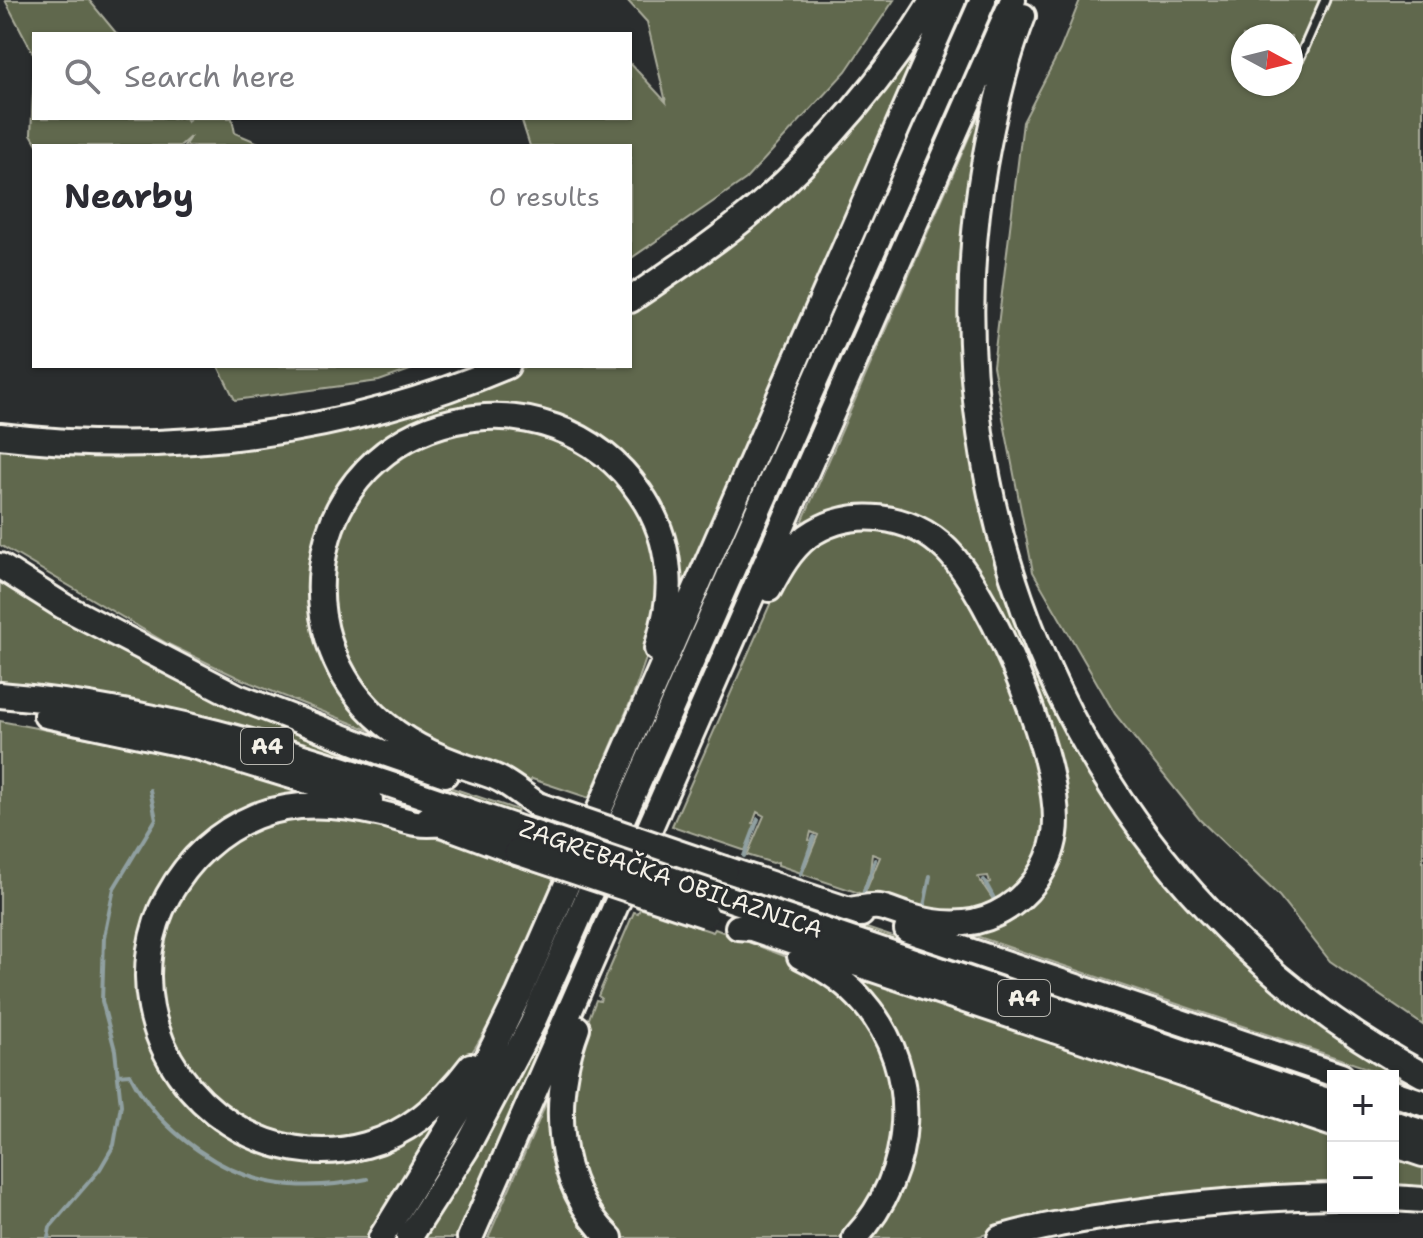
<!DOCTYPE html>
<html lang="en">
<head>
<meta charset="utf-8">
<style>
	body { margin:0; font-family:"Shantell Sans",sans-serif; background:#f2f2f3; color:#2b2b33 }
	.controls { position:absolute; right:24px; bottom:24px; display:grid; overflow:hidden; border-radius:0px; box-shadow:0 2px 6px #0004 }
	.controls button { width:72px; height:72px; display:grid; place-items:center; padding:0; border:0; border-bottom:2px solid #e1e1e2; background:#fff; color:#2b2b33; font:40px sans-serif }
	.compass { position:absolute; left:1231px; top:24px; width:72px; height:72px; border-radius:50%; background:#fff; box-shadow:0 2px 6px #0004; rotate:97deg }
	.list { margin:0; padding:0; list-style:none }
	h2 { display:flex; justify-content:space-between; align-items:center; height:104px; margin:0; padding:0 32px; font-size:34px }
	h2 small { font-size:26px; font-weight:400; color:#7c7c81 }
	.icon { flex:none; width:44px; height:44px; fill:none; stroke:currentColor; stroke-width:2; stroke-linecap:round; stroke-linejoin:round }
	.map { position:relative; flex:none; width:1423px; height:1238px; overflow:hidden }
	.search { position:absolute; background:#fff; box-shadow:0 2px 6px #0004; left:32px; top:32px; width:600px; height:88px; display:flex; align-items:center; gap:20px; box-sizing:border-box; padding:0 28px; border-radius:0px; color:#7c7c81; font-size:30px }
	.panel { position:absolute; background:#fff; box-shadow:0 2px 6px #0004; left:32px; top:144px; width:600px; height:224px; border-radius:0px }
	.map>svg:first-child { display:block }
	.green { fill:#61684e; stroke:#aaac9b; stroke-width:2; fill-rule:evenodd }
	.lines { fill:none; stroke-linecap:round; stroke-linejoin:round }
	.stream { stroke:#90a0a1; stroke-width:4 }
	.service-casing { stroke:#f4f1e8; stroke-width:13 }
	.motorway-casing { stroke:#f4f1e8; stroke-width:30 }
	.service { stroke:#2a2d2e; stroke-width:7 }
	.motorway { stroke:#2a2d2e; stroke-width:24 }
	.motorway-bridge-casing { stroke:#f4f1e8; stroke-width:30; stroke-linecap:butt }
	.motorway-bridge { stroke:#2a2d2e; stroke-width:24 }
	.labels { text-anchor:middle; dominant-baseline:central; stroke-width:6; stroke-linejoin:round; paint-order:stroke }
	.shield { fill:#2a2d2e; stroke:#b7b6b0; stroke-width:2 }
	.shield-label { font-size:22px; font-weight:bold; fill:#f4f1e8 }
	.street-label { font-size:24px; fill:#f4f1e8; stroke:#2a2d2e }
</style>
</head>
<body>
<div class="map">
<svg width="1423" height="1238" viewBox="0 0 1423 1238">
	<rect width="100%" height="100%" fill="#2a2d2e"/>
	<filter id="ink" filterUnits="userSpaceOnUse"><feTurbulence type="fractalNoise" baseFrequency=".0125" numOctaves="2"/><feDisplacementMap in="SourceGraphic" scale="16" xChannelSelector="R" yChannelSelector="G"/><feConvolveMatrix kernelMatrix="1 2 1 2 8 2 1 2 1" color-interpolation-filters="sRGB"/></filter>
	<g filter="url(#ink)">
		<path class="green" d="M5,0H89L117,34H34V55Z
			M627,0H894L846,71L746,179L630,259V146H530L521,118H630V63L666,102L647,22Z
			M1080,0H1423V1025L1330,961L1279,896L1200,820L1115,714L1033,572L993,366L1023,122L1060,50ZM1243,36H1291V84H1243Z
			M937,9L681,601L641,477L616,450L596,435L543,411L511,407L487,405L454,410L404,430L311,570L376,729L374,732L241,679L168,644L0,545V444L148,453L494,380L526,366H630V311L685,275Z
			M34,71V118H186L188,121L190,118H232L235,133L266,146H184L191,136L180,146H38L31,134Z
			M989,91L966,224L963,315L980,488L1130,829L1423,1087L967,933L1021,909L1062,782L938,528L799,529Z
			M218,366H421L379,381L235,400Z
			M493,425L560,438L590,456L637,506L657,561L659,589L652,641L633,696L589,798L532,779L529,782C471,761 401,739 363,687C328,640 324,578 344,524C348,514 357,503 364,494C368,487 372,479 377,474C407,443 452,430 493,425Z
			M872,526L926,543L960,580L999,658L1034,747L1047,827L1035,866L998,904L986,884L990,882L988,876L978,877L996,904L974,913H924L926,904L923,913L864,895L880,857L872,854L870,872L862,894L802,874L818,835L811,832L809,840L812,841L801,873L778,865V862L773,863L747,855L764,816L757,812L753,823L756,824L746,851L672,826L775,593L792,563L831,534Z
			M0,580C77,628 157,675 242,711C332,749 425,779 518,810L515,816L0,685Z
			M0,721L186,757L322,794C297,799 268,800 244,809C222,817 202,836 186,852C101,943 132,1091 244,1143C260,1151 290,1162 308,1161C319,1160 332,1153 343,1150C376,1139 408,1128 441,1118L412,1173L369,1238H0Z
			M324,814L398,826L492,855L498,860L554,879C529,936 489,1047 443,1087C428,1100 407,1117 389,1126C373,1134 353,1137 336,1139C310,1142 289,1137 265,1128C154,1088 122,942 209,861C229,843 249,827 276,820C291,816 308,816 324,814Z
			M733,883L1333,1085V1092L732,889Z
			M636,907L713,932L715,929L792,959L842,993L874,1032L891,1072L896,1132L876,1195L841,1238H623L610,1226L578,1172L569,1102L585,1029L596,1000L600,1001L601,998L598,996L634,912L638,913L640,909Z
			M848,971L1333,1136V1188L1001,1230L973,1238H867L915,1126Z
			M562,987L567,989L458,1238H422C476,1158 523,1075 562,987Z
			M548,1099L553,1151L598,1238H488Z
			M1393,1156L1423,1166V1190L1393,1189Z"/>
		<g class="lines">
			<path class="stream" d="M744,856L758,819
				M801,874L814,837
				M984,880L997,904
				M863,895L875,860
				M923,912L930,876
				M118,1075L130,1074C158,1131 228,1182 292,1185C318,1187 342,1184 367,1179
				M48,1238L50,1227L100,1169L114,1145L121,1105L115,1050L102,1001L104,937L114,888L156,819L150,790"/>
			<g class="service-casing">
				<path id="service" d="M1300,57L1325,0"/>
			</g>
			<g class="motorway-casing">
				<path id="motorway" d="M1023,16C1004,64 993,115 984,165C921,526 1098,902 1423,1075
					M630,300C674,270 719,240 759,206C826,147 887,75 933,0
					M0,436C172,457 347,434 507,366
					M0,566L63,606L238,697L381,752L445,774
					M769,589C779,570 790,550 808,536C851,506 911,514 947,550C993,597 1065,769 1055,834C1050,868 1027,899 996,914C968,928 937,925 908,916C899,914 888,908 879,907C869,906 858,909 849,910
					M0,695C183,710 354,772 526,831
					M46,715L197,747L370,800
					M538,805C526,797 515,788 503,781C490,773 472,770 458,764C424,752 391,733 367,707C332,669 316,618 322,567C340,407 551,363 640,493C656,516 666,544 668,572C671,598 664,624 657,649
					M428,819L517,852
					M440,823C419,827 402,819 382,814C340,804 296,800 256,816C218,832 188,860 168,896C149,930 144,971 151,1008C170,1105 270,1172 366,1145C411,1133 444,1102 471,1066
					M725,869L861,914
					M715,894L1333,1103
					M738,927L751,928L1333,1124
					M907,930L1341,1076
					M800,956C824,968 847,982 864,1003C923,1071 915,1174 855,1238
					M577,1028C551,1098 553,1183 610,1238
					M1393,1093L1423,1103
					M1393,1123L1423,1133
					M1393,1144L1423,1154
					M1393,1198L1423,1200
					M381,1238L472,1090L519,994L953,0
					M409,1238L466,1149L532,1024L983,0
					M470,1238L1013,0
					M1000,1238C1037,1227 1075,1221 1114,1215C1187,1204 1259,1197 1333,1196"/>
			</g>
			<use href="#service" class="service"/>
			<use href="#motorway" class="motorway"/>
			<g class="motorway-bridge-casing">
				<path id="motorway-bridge" d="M538,805L725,869
					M526,831L715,894
					M517,852L706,915"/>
			</g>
			<use href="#motorway-bridge" class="motorway-bridge"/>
		</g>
	</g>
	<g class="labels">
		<g class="shield">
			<rect x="241" y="728" width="52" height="36" rx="6"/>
			<rect x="998" y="980" width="52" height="36" rx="6"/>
		</g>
		<g class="shield-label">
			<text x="267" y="746">A4</text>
			<text x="1024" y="998">A4</text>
		</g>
		<g class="street-label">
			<text transform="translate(671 879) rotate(19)">ZAGREBAČKA OBILAZNICA</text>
		</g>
	</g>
</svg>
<div class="controls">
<button>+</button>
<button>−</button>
</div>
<svg class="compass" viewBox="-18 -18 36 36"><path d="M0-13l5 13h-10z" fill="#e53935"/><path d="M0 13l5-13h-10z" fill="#7c7c81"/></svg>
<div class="search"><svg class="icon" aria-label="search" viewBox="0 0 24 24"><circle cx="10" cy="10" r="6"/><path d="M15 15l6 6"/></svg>Search here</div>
<section class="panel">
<h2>Nearby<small>0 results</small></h2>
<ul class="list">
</ul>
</section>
</div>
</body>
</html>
